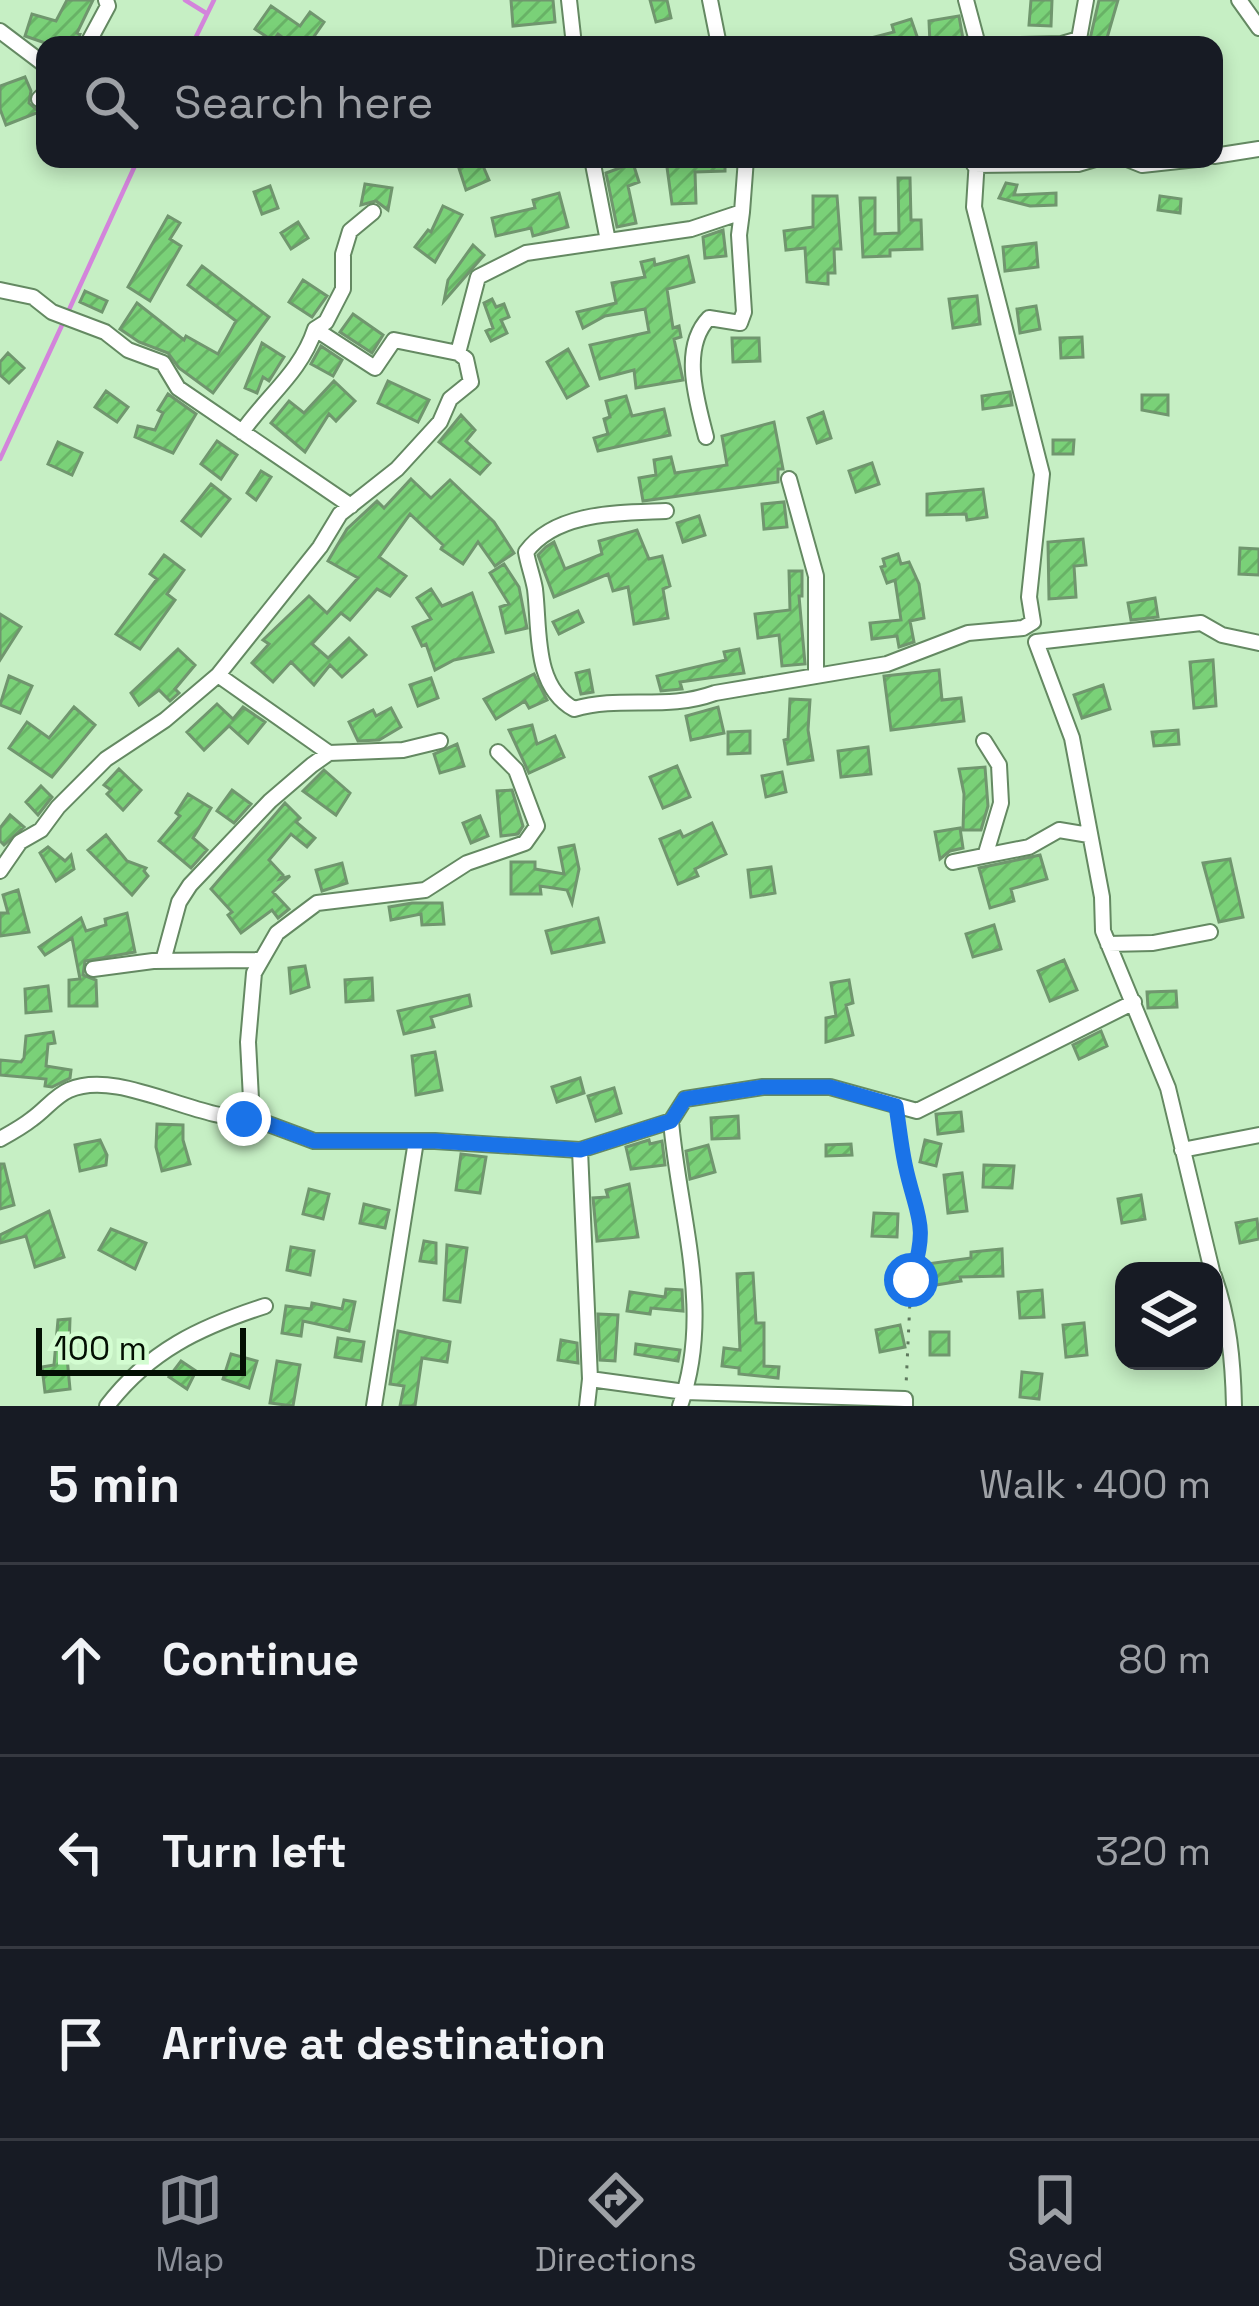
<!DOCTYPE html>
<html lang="en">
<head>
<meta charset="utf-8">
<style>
	body { margin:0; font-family:"Space Grotesk",sans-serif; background:#242831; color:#f1f3f6 }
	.controls { position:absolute; right:36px; bottom:36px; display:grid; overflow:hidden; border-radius:24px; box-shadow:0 6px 18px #0003 }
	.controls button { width:108px; height:108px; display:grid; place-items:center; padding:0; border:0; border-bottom:3px solid #363941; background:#171b24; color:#f1f3f6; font:60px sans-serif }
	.scale { position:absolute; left:36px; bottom:30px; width:210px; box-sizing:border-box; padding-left:12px; border:6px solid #030f03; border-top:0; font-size:33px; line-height:42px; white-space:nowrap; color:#030f03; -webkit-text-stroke:9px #d3fdd1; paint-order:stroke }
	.stop { position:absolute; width:36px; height:36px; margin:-27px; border:9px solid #1a73e8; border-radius:50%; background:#fff }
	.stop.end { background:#1a73e8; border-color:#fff; box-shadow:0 3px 12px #0008 }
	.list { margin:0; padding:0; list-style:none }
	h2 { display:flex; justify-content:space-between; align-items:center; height:156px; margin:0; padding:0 48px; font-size:51px }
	h2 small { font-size:39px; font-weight:400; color:#9ea1a6 }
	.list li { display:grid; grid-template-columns:78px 1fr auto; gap:36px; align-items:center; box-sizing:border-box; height:192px; padding:0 48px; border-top:3px solid #363941 }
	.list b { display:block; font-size:45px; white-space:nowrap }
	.list em { font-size:39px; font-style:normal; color:#9ea1a6 }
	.icon { flex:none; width:66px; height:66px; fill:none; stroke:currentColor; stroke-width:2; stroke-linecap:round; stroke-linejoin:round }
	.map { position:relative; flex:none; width:1259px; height:1406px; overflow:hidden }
	.search { position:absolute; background:#171b24; box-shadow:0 6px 18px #0003; left:36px; right:36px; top:36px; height:132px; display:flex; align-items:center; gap:30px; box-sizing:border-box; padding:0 42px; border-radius:24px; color:#9ea1a6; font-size:45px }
	.sheet { height:732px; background:#171b24 }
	nav { display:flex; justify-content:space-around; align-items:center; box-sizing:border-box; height:168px; border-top:3px solid #363941; background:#171b24; font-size:33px; color:#9ea1a6 }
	nav a { display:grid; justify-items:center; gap:6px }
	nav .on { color:#8c9099 }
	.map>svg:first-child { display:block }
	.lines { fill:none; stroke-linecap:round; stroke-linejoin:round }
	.stream { stroke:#d384db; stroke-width:4.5 }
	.building { fill:url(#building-hatch); stroke:#70966e; stroke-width:3 }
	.street-casing { stroke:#648962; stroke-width:18 }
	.path { stroke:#5f795e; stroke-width:3; stroke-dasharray:3 9; stroke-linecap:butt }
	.street { stroke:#fff; stroke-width:14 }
	.route { stroke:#1a73e8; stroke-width:15 }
</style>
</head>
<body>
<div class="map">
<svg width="1259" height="1406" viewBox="0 0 1259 1406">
	<defs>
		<pattern id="building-hatch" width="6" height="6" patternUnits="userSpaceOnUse" patternTransform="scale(3)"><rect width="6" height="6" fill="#7ad178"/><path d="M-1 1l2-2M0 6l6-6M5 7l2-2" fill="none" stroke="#68b266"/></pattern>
	</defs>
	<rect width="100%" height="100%" fill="#c6efc4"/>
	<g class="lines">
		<path class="stream" d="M185,0L206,13
			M192,45L214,0
			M68,312L138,159
			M0,459L63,323"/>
	</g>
	<path class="building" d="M67,0H93L77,33L80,34L76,45H51L25,36L32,14L56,21Z
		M511,0H553L555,22L513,26Z
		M650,0H667L671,18L656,22Z
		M1031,0H1052L1051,26L1029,25Z
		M1099,0H1118L1105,45L1090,39Z
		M271,6L300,26L310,12L324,22L308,45H293L278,34L273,41L255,29Z
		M959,16L963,39L930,44L929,21Z
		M911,19L920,45H860L859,41L894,32L892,25Z
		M25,77L31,91L29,103L39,112L6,125L0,109V86Z
		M456,159H480L489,180L466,190Z
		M725,159V171L695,172L696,203L672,204L666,160Z
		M633,163L639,182L628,186L636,223L617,227L606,173Z
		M898,178H910L911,220H921L922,249L890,250V256L863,257L860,198H875V234L899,233Z
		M1006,183L1017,185L1014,195L1056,193V205L1030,206L999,198Z
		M365,184L392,188L388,210L376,201L361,205Z
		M270,186L278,208L262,214L254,192Z
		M559,193L568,227L533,236L531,228L496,236L492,218L535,208L533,200Z
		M813,196H837L841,249H834L835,273H828V284L807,282L805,248L786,250L784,231L813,227Z
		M1160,196L1181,199L1180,213L1158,210Z
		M443,206L462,215L435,262L415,247L428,230L431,232Z
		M168,216L180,223L170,239L181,246L150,301L128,287Z
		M298,222L308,238L291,249L281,233Z
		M723,230L726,256L705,258L703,237Z
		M1036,243L1038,267L1005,271L1003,247Z
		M473,245L484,255L444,301L448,280Z
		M688,256L694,282L667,289L673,328L679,326L681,337L674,339L683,380L636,388L634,370L600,379L590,345L649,332L645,309L605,316L583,328L577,312L616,303L612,283L645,277L641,262L654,259L655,265Z
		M202,266L269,317L213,393L179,368L168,353L139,342L120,329L137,303L184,340L186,336L218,354L236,321L188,285Z
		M303,280L327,296L312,317L289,302Z
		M85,291L107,301L102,312L80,302Z
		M977,296L980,324L953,328L949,299Z
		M492,299L496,307L504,304L509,317L501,320L507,333L491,341L486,331L493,328L484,303Z
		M1036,306L1040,329L1020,333L1017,309Z
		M353,314L383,335L372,353L340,332Z
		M1082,337L1083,357L1061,358L1060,338Z
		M732,338H759L760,361L733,362Z
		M262,343L284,357L269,381L263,377L257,393L245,388Z
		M321,346L342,360L333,376L311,364Z
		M568,349L588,386L567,398L547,362Z
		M8,353L24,368L9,383L0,375V362Z
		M334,381L355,401L336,421L329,414L305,452L271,423L289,401L304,413Z
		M388,381L429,400L418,422L378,403Z
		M106,391L128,407L117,422L95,407Z
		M1010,392L1012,405L983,409L982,396Z
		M168,394L196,414L173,453L135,437L138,426L155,430L163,413L158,410Z
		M1142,395H1168V415L1142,410Z
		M626,396L632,416L664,409L670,435L598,451L594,438L608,434L604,419L610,417L606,401Z
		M823,412L831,438L817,443L808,418Z
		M461,415L475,430L466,441L490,463L480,474L439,442Z
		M774,422L783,469H778V482L643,501L639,478L656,475L654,460L671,457L675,473L727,465L722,436Z
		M1053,440H1074L1073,454H1053Z
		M217,441L237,455L221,479L201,464Z
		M58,442L82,453L72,475L48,464Z
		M872,463L879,484L856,492L849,471Z
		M261,471L271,477L256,500L247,493Z
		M411,479L431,498L450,480L494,522L514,553L495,566L478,542L463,564L441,549L443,545L410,514L379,557L406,576L390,596L377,589L350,620L341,613L312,644L328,658L349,638L366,655L342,677L330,665L314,685L291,662L273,682L252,663L269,644L263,640L309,596L327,613L358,578L328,561L347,529L377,501L384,508Z
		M211,484L230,499L201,536L182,521Z
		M983,489L987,517L967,520L966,514L927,515V494Z
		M784,502L787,527L764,529L762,504Z
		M699,516L705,535L683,542L677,523Z
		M637,530L649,559L662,556L670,586L663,589L668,618L634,624L628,587L613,591L608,574L554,597L538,555L546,547L554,542L565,569L602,554L599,541Z
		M1083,539L1086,565L1074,566L1076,597L1049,599L1048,542Z
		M1240,548L1259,549V575L1239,574Z
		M898,554L901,564L909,562L919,584L924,618L910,621L914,642L899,647L897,636L872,639L870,623L901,620L895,580L887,583L881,567L885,566L883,559Z
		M164,555L184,570L167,594L175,600L140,649L116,634L157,579L150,574Z
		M504,564L519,587L527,628L506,633L500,607L509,604L490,573Z
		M789,571H802V596H799L805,664L782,666L779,635L758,638L755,614L790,610Z
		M431,589L442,606L472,593L493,652L454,660L435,670L426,644L422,646L413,627L431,619L417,598Z
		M1155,598L1158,617L1131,620L1128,603Z
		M578,611L583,622L559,634L553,622Z
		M0,614L21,627L0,660Z
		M178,649L195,665L175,689L179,693L170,701L159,690L139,705L131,693Z
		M739,649L744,673L680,682L682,689L661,691L657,676L726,660L724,652Z
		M1213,660L1216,706L1194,708L1190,662Z
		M589,670L593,692L581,694L576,673Z
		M939,670L942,700L961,698L964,721L891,730L884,676Z
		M534,674L547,700L529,708L525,701L496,719L484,699Z
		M9,676L32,686L20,713L0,705Z
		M431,678L438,698L418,706L410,685Z
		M1103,685L1110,709L1082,718L1074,695Z
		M790,699L810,700L808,730L813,760L788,764L784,740L788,739Z
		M217,704L233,719L243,707L265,722L248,743L229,726L204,750L187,732Z
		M74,707L95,725L52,777L9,748L27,722L49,738Z
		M718,707L724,733L691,740L686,716Z
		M391,708L401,727L379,740L358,741L349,722L373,710L376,716Z
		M532,725L537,744L555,736L564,757L529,773L509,730Z
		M1178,730L1179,744L1154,746L1152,732Z
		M750,731V753L728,754V732Z
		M457,744L464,766L440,773L434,754Z
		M868,747L871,774L841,777L838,751Z
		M677,766L690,797L663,808L650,777Z
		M985,767L988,806L981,830H963L964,794L959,769Z
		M119,769L141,790L123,810L107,794L111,790L104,785Z
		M324,770L350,793L336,815L303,791Z
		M782,772L786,792L766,797L762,776Z
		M41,786L52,797L38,815L26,802Z
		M232,790L251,804L234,823L217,811Z
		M512,790L523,826L518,834L501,836L497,791Z
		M188,794L211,808L193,838L207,850L191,868L159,841L180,816L176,813Z
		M285,803L300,818L296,822L315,838L307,847L291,834L269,860L283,875L280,879L290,876L273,892L289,909L278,918L272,910L241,933L228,915L232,912L211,889Z
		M10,815L24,827L4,845L0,841V828Z
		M480,816L488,836L471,843L463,823Z
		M712,823L726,854L695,869L698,876L678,884L660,839L680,831L683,837Z
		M960,828L963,848L950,851L940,859L935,832Z
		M106,835L127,861L146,868L144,871L148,876L132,895L88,850Z
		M574,845L579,869L572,903L567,890L540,886L541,894H511V862H535V869L564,874L559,848Z
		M48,847L65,861L71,855L74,869L56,881L40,853Z
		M1040,855L1047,879L1011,889L1014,901L990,908L979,868Z
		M1230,859L1243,917L1219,922L1203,863Z
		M342,863L347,883L322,891L316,870Z
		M771,867L775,893L751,897L748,870Z
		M18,890L29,932L0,936V913H8L3,895Z
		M412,903H442L444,924L422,925L421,914L391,920L389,907Z
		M127,913L135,952L85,961L83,975L96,980L97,1006H69V980L80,979L72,938L45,955L39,947L81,918L86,931L106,925L105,919Z
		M598,918L604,942L552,953L546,931Z
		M994,925L1001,949L973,957L966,934Z
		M1064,960L1077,990L1050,1001L1038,971Z
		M305,966L309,987L291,993L289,968Z
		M372,978L373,1000L346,1002L345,980Z
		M849,980L853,1003L846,1005L853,1035L826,1042V1018L836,1016L831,983Z
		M48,986L51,1011L26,1013L25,989Z
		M1176,991L1177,1007L1148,1008L1147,992Z
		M469,995L471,1006L431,1017L434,1027L404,1034L398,1011Z
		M1101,1031L1107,1046L1079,1059L1073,1045Z
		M53,1032L55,1043L48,1044L46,1066L71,1070L70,1078L52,1087L45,1086L46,1079L0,1075V1060L21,1062L24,1058L26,1036Z
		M435,1052L442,1090L416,1095L412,1056Z
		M580,1078L584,1093L557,1102L552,1087Z
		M614,1088L621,1113L596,1121L588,1096Z
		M961,1112L963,1131L938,1134L936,1114Z
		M738,1116L739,1138L712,1139L711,1118Z
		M157,1124L183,1125V1140L190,1164L162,1171L156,1147Z
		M100,1140L107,1155L106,1165L80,1171L75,1145Z
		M649,1140L650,1144L662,1141L665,1165L631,1169L626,1147Z
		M925,1140L941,1144L936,1166L920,1162Z
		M851,1144L852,1155L826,1156V1145Z
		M708,1145L715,1172L690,1179L686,1151Z
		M461,1154L486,1157L480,1193L456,1190Z
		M0,1164H4L14,1205L0,1209Z
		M984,1165L1014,1166L1012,1188L983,1187Z
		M962,1173L967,1211L948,1213L944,1175Z
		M629,1184L638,1237L597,1241L593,1198L608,1197L606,1190Z
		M309,1189L329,1194L323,1219L303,1214Z
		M1141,1195L1145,1219L1122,1223L1118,1199Z
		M364,1204L389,1210L385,1228L360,1223Z
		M49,1211L64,1257L35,1267L26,1236L0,1243V1235Z
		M874,1213L898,1214L897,1237L872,1236Z
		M1257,1219L1259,1239L1240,1243L1236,1223Z
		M111,1229L146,1243L135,1269L99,1250Z
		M424,1241L436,1243V1263L420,1261Z
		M447,1245L467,1248L460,1302L444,1300Z
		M291,1247L314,1251L310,1275L287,1270Z
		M1002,1249L1003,1276L960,1277L961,1281L930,1286L927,1264L971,1258V1252Z
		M753,1273L756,1323H764V1366L779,1367L778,1378L739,1374V1368L722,1366L724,1348L740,1350L737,1274Z
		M666,1289L682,1290L683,1311L651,1308L650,1314L627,1311L630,1292L665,1297Z
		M1042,1290L1044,1317L1020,1318L1018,1292Z
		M344,1300L355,1302L349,1331L303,1321L301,1336L282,1333L286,1306L311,1309L312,1303L342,1309Z
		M598,1314L618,1315L615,1361L600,1360Z
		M70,1319L69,1347H66L70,1389L45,1392L42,1367L54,1365L58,1320Z
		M1084,1323L1087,1355L1066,1357L1063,1325Z
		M900,1325L905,1347L880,1352L876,1330Z
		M398,1331L450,1342L447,1362L422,1358L415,1406H400L404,1386L390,1384Z
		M930,1332H949V1355H930Z
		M338,1338L364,1342L361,1361L335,1357Z
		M561,1340L577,1343L578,1363L558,1360Z
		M636,1344L680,1350L678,1361L635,1354Z
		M231,1354L257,1361L249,1388L223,1379Z
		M181,1361L196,1371L187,1389L169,1377Z
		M277,1361L300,1365L293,1406L270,1403Z
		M1022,1372L1042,1374L1039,1399L1020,1397Z"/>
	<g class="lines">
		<g class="street-casing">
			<path id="street" d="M569,0L574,45
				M710,0L719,45
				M966,0L978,45
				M1239,0L1259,28
				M0,31L45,65
				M87,45L108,6L106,0
				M1020,45L1062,44L1079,39L1086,0
				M39,99L45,93
				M1214,156L1259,149
				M592,159L608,241
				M1127,159L1142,165L1197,159
				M974,165L1078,164L1095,159
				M0,290L33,297L52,312L105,332L128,350L163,363L178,388L351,506
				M458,353L478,277L526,253L691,229L742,212L746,159
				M242,432C267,396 301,372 315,329L326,322L343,289V254L350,231L373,212
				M706,437C697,401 680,348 709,318L740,323L744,312L739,235L742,212
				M789,479L816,576V676
				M666,511C620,513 556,511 526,552C528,564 533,577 535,589C540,630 533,686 574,709C622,695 666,711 715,693L887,664L968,633L1023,628L1033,622L1029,597L1042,474L974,207L977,159
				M218,675L329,753
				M984,741L999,765L1001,803L986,853
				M953,862L1029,847L1059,830L1089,835
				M0,871L20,842L41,830L58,807L106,759L165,720L218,675L320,547L340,514L397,469L440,422L450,399L471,382L466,359L458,353L394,340L375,368L315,329
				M1108,944L1153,943L1210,932
				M163,961L179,902L190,885L270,801L312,765L329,753L403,750L440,741
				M93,969L153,961L258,960
				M252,1118L314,1141H435L580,1150L671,1121L685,1099L763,1087H830L917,1111L1134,1002
				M671,1121C679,1216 714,1312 680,1406
				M0,1139C11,1133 22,1127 32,1119C45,1110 55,1096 69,1090C119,1068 198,1122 252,1118L248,1042L254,973L277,933L317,903L425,890L467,863L525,843L537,826L516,770L498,752
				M580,1150L590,1379L587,1406
				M1182,1150L1259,1135
				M1212,1271L1168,1088L1103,931L1102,897L1072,738L1036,642L1201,623L1222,635L1259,643
				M1214,1276C1229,1319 1233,1360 1234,1406
				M590,1379L685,1392L905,1399V1406
				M107,1406C149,1351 200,1327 265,1306
				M374,1406L416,1141"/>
		</g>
		<path class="path" d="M898,1118L906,1168L921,1215L920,1253L911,1279L906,1386"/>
		<use href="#street" class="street"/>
	</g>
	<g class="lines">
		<path class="route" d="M244,1119L252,1118L314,1141H435L580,1150L671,1121L685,1099L763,1087H830L896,1106C899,1125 901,1145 905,1164C916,1217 930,1222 911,1280"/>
	</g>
</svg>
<div class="controls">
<button><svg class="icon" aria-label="layers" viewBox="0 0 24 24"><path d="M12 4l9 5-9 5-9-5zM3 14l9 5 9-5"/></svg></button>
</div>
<div class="scale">100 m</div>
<div class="stop" style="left:911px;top:1280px"></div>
<div class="stop end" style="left:244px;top:1119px"></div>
<div class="search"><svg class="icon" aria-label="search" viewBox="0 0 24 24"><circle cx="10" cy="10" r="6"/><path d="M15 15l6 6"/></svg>Search here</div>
</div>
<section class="sheet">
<h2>5 min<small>Walk · 400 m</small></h2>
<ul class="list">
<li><svg class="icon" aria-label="ahead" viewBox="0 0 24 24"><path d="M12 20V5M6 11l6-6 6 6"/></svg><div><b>Continue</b></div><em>80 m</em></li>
<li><svg class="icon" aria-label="left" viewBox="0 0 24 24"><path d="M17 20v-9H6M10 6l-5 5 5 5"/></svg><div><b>Turn left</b></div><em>320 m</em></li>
<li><svg class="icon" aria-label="arrive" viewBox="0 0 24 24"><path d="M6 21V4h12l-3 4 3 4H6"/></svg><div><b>Arrive at destination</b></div></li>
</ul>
</section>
<nav>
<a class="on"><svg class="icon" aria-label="map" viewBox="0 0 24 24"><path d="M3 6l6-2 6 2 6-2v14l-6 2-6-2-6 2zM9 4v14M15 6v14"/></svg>Map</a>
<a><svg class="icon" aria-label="directions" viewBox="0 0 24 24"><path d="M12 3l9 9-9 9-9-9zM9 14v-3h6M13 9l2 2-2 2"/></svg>Directions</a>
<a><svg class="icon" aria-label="saved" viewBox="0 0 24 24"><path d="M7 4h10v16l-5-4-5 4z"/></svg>Saved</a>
</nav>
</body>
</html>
